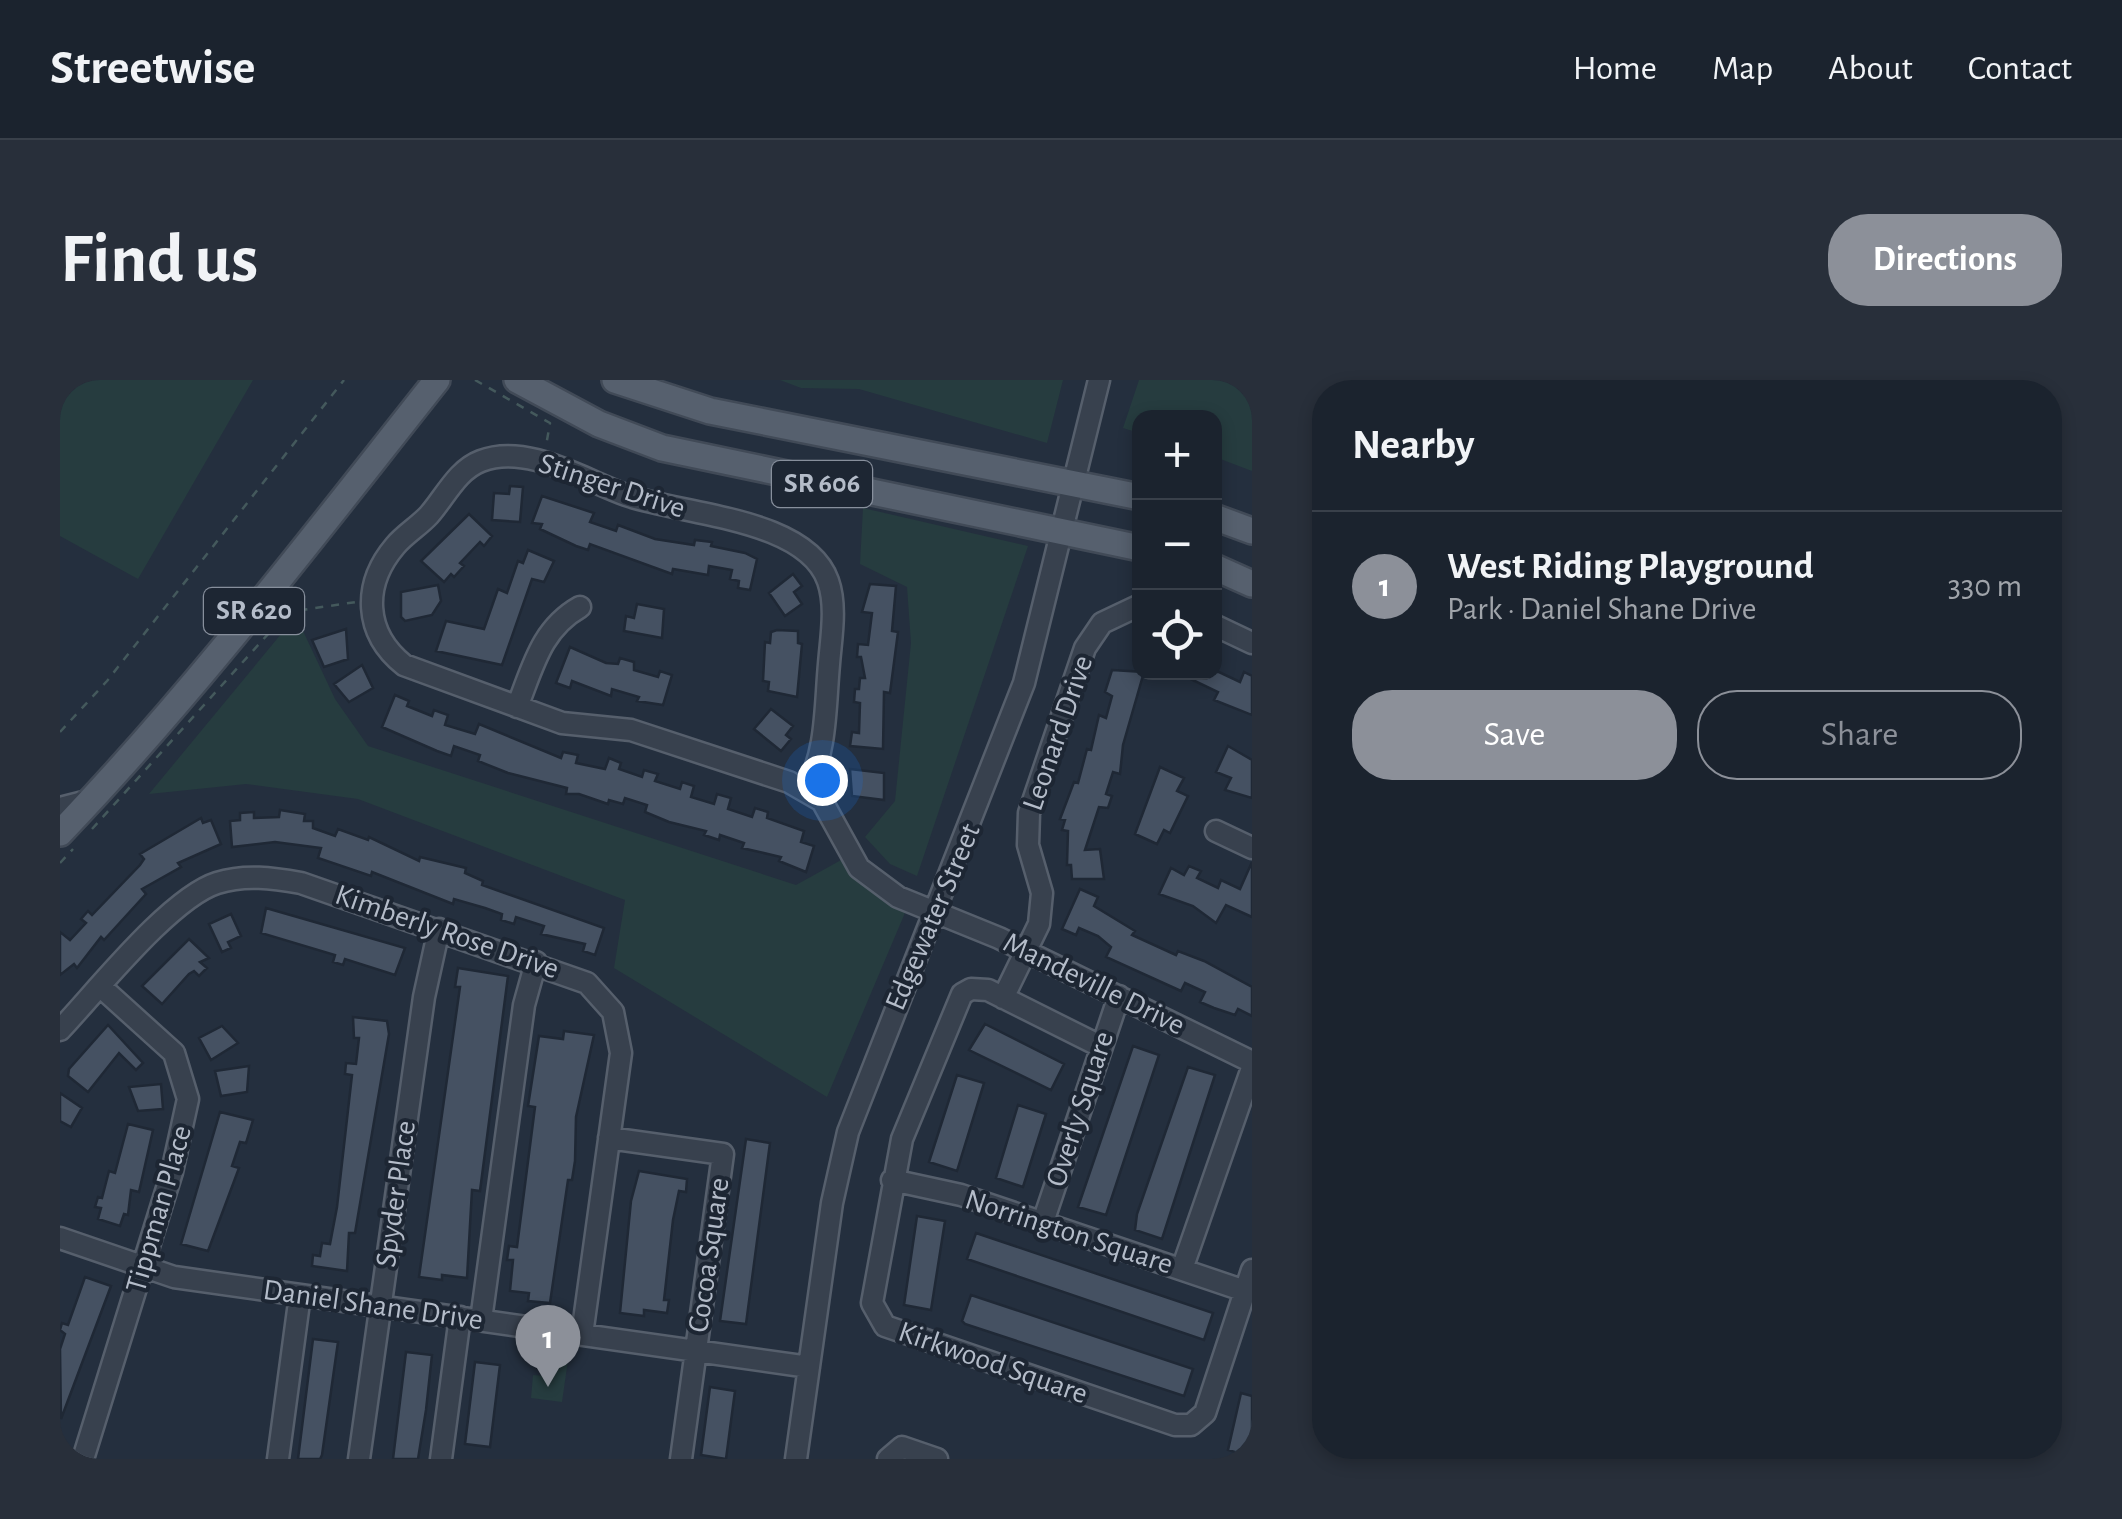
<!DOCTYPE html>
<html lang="en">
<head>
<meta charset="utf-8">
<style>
	body { margin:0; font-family:"Alegreya Sans",sans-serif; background:#282f3a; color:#f1f3f6 }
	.controls { position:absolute; right:30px; top:30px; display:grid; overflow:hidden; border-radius:20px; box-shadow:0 5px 15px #0003 }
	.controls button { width:90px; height:90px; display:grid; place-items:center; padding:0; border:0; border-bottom:2px solid #39404a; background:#1b232e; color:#f1f3f6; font:50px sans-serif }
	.you { position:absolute; left:762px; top:400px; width:35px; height:35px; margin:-25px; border:8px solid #fff; border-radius:50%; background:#1a73e8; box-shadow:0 0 0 15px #1a73e833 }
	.badge { display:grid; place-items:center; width:65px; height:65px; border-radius:50%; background:#8c9099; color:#fff; font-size:32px; font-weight:700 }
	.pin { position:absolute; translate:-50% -82px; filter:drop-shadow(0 2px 5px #0008) }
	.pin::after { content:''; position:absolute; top:52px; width:35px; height:30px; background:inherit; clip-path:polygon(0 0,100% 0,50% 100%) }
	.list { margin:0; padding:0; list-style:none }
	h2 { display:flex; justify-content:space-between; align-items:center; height:130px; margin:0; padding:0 40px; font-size:42px }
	h2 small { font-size:32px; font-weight:400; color:#a0a4aa }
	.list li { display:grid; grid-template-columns:65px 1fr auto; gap:30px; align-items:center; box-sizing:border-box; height:150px; padding:0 40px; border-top:2px solid #39404a }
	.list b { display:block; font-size:38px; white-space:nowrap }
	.list p { margin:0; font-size:32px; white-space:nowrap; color:#a0a4aa }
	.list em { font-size:32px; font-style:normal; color:#a0a4aa }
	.actions { display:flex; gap:20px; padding:30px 40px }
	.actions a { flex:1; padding:22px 0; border:2px solid #8c9099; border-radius:40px; text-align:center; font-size:35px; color:#8c9099 }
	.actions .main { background:#8c9099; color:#fff }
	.icon { flex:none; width:55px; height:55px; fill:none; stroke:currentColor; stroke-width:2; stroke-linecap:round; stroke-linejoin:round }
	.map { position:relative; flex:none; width:1192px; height:1079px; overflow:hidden; border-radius:40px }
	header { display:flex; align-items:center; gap:60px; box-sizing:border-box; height:140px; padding:0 50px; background:#1b232e; border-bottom:2px solid #39404a }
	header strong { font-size:48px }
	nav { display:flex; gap:55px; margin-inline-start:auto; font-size:35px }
	.intro { display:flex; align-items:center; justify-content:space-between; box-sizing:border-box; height:240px; padding:0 60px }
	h1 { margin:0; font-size:70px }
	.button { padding:25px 45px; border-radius:40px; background:#8c9099; color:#fff; font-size:35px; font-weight:700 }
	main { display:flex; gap:60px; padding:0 60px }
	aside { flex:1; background:#1b232e; border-radius:40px; box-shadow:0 5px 15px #0003 }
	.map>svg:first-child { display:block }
	.green { fill:#263c3f }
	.building { fill:#455162; stroke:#1f2835; stroke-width:2.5 }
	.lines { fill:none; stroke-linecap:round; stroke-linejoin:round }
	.minor-casing { stroke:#565f6c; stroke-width:25 }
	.major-casing { stroke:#414a57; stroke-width:30 }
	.path { stroke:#44595c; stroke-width:2.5; stroke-dasharray:8 8; stroke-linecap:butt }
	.minor { stroke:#38414e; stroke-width:20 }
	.major { stroke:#56606e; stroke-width:25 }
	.labels { text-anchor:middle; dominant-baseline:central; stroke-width:8; stroke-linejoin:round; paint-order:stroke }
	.shield { fill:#1d2633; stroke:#878f9c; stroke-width:2.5 }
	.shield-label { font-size:28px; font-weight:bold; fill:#b4bcc9 }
	.street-label { font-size:30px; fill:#b4bcc9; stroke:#1d2633 }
</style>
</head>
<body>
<header>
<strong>Streetwise</strong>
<nav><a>Home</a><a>Map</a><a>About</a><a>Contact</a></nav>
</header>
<div class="intro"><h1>Find us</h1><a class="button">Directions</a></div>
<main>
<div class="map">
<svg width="1192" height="1079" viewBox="0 0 1192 1079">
	<rect width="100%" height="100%" fill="#242f3e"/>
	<path class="green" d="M0,0H193L78,199L0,156Z
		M720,0H1003L987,63L799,9L741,8Z
		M1079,0H1192V91L1155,77L1154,38H1080L1079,53L1063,48Z
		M803,128L968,166L857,496L830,484L805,457L835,421L851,263L847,207L800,184Z
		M236,236L275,319L308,366L736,505L792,474L850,521L767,717L554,588L565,520L298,419L186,404L89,414Z
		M490,977L508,980L502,1022L471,1018L473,995L486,996Z"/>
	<path class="building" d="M450,106L463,107L460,142L432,140L434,113L449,114Z
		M482,116L534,133L530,142L556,151L558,145L595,159L634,165L635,160L652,162L651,166L685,173L697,179L690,210L678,208L679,201L670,199L672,190L649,186L648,195L613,189L612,194L530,164L528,170L516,166L480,149L482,144L472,143Z
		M409,134L432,156L424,166L420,162L400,183L404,186L394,197L391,194L384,202L361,181Z
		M468,170L494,181L484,202L472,199L442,285L376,271L386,241L424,249L438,209L447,213L458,181L463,183Z
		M733,194L742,206L734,212L742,224L725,236L709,213Z
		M810,204L836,206L832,251L838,252L830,313L824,312L823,369L790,366L792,352L799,353L800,323L794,322L795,309H799L800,298H805L801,277H797L798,264L808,265L812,233L802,232Z
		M378,205L381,221L372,235L345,241L341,237V212Z
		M577,224L604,229L602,258L564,251L566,236L574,238Z
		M286,249L288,279L264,287L252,260Z
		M717,250L738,251V263L742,264L737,317L708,311L709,302L703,301L705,262L710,263L711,252Z
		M510,267L546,283L558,284L560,278L574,282V290L598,297L600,291L612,295L603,325L577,321L579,317L552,309L551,316L512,301L510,308L496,303Z
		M302,285L313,308L289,322L274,304Z
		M1052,290L1084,292L1063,365L1060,394L1053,392L1046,414L1052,416L1048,428L1039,427L1025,470L1040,469L1044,499H1012L1011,485H1007L1008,451L1002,450L1005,440L1000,439L1014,402L1018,403L1027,369L1031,370L1039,335L1046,338L1052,316L1045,312Z
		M1116,292H1159L1180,302L1184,292L1192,296V335L1154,320L1158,312Z
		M335,315L349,321L347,326L372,336L374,330L388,335L385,345L415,354L419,344L501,378L503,372L518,375L516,383L545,389L549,378L561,383L559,389L582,397L584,390L598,394L595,401L620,409L622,402L634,406L631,417L654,424L657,414L671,418L668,429L692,437L695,428L708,432L707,438L744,451L741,462L754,466L746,492L719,481L721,477L682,468L684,463L660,455L659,460L644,455L646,451L609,442L585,432L587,425L565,418L563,424L549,420L548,424L519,414H506L507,408L448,393L418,381L420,375L394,366L391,376L377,371L322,347Z
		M711,329L733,346L726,355L731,359L721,371L694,349Z
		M1168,366L1192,380V418L1165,410L1171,398L1156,392Z
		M1100,387L1124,398L1117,411L1128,416L1110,453L1104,450L1097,464L1075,454Z
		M790,389L824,393V420L792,416Z
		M220,430L245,434L244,441H253V448L275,456L278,449L308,460L309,457L359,481L360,477L406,488L405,493L423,501L422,505L544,548L535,575L523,571L525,564L481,554L484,546L456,537L454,544L441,540L442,534L425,528L394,519L393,524L312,492L311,496L258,478L261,468L215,462L172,467L170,441L180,440V433L194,432V438L219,437Z
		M141,438L143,443L151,440L161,464L118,483L121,487L82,509L86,514L44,560L41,557L17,588L14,584L0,595V552L10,560L26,543L21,539L28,531L32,535L80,485L84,479L80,474Z
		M1192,482V537L1166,525L1156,543L1133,526L1099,514L1111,488L1124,495L1129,486L1141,491L1137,498L1158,508L1161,500L1180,509Z
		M1020,509L1038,517L1034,526L1075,551L1072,555L1116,575L1118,571L1144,581L1192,607V636L1178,629L1175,635L1154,628L1140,622L1145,612L1125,603L1121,611L1046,577L1051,567L1038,556L1019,548L1016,555L1002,549Z
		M206,528L345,568L335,595L285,579L283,585L273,582L275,575L201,553Z
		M171,534L181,556L168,562L171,568L162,572L149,544Z
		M129,559L149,578L140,582L147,588L139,596L134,591L129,594L102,624L82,606Z
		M398,588L448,596L420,811L412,810L407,898L382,895V900L359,897L400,607H395Z
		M293,637L327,641L329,654L295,853H289L287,891L252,886L253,875L260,876L262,863L270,864L277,827L292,695L285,694L286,683L296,684L299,658H294Z
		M925,644L1004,684L991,710L909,670Z
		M48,645L83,683L76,690L59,673L28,712L8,696L9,689Z
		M162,646L178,663L151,680L139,658Z
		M504,651L534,655L516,737L515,781L512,800H508L490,923L468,921L469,913L450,911L453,880H447L449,866L457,867L475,727L468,726L479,656L503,659Z
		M1073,666L1099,675L1046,835L1018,827Z
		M189,686L187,712L161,716L155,691Z
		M1128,687L1155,695L1102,859L1075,850L1077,834Z
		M897,695L924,703L897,791L869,782Z
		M101,704L103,729L78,731L69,707Z
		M0,713L22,728L11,747L0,741Z
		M958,725L986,734L963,807L936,798Z
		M160,732L193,740L186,763L180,762L172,786L179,788L148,871L121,864Z
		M68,744L93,750L79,812L71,810L68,835L64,834L60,846L38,839L41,828L35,827L38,817L42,818L49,791L55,793Z
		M686,759L710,763L686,944L660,941Z
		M579,791L627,799L626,812L619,811L613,840L604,920H609L607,933L584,930V936L560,933L571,821Z
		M857,836L885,841L871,930L844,925Z
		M916,853L1153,933L1144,960L907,879Z
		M25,897L51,906L1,1039L0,969L5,954L0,950L2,943L8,945Z
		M911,915L1133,989L1124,1016L905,944L902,941Z
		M253,959L278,962L276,976L262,1075L260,1079H238Z
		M346,972L372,975L366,1030L358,1079H333Z
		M415,982L440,985L430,1067L405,1064Z
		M650,1007L675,1011L666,1079L641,1075Z
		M1181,1013L1192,1016V1077L1168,1070Z"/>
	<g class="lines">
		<g class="minor-casing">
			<path id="minor" d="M1154,245L1192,263
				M457,327C473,287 481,249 520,227
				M746,410C767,371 765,328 769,284C771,258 777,226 768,201C746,138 623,135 566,115C524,100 467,63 421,81C397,90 385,117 369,135C359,146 345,154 335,166C302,205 304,253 344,285L502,343L571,350L729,402L762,421L799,488L838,517L939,558L1192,682
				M0,428L31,420
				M1156,451L1192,468
				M943,618L979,544L982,513L968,465L969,433L1025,268L1042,243L1080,225
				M0,650C36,612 110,518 157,503C185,494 213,498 241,503L527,603L553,632L561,673L522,955
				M1040,666L928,610L911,609L902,614L842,759L812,923L825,946L1115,1045H1131L1145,1033L1192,890
				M549,758L663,774L621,1079
				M832,800L901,815L1185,911
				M983,842L1059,616
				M0,858L114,897L749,987
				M1122,889L1192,688
				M421,940L464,625L476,582
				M23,1079L112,792L128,719L114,673L41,607
				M218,1079L240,915
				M299,1079L364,617L379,549
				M381,1079L400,937
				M736,1079L772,823L788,752L964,303L1039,0
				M828,1079L842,1067L877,1079"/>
		</g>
		<g class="major-casing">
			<path id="major" d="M457,0L539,44L602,68L1080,168
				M555,0L650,31L1080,117
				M1154,137L1192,151
				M1154,187L1192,204
				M0,453C136,311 255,154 377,0"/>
		</g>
		<path class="path" d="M415,0L490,43L486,66
			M0,352L47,301L284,0
			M32,449L228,232L296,222
			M0,483L13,469"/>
		<use href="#minor" class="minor"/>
		<use href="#major" class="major"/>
	</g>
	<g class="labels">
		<g class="shield">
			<rect x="712" y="81" width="100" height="46" rx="8"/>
			<rect x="144" y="208" width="100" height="46" rx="8"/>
		</g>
		<g class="shield-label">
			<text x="762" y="104">SR 606</text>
			<text x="194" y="231">SR 620</text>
		</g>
		<g class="street-label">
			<text transform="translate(552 106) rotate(18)">Stinger Drive</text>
			<text transform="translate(998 353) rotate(-71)">Leonard Drive</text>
			<text transform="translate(873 537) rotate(-67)">Edgewater Street</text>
			<text transform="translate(387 552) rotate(19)">Kimberly Rose Drive</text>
			<text transform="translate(1034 604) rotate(26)">Mandeville Drive</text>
			<text transform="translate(1020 729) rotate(-72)">Overly Square</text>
			<text transform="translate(336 814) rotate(-82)">Spyder Place</text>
			<text transform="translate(99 829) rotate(-74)">Tippman Place</text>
			<text transform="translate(1009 852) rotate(18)">Norrington Square</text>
			<text transform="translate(649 875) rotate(-82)">Cocoa Square</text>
			<text transform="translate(313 925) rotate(8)">Daniel Shane Drive</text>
			<text transform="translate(933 983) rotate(19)">Kirkwood Square</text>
		</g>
	</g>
</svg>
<div class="controls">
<button>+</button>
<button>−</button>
<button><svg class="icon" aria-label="locate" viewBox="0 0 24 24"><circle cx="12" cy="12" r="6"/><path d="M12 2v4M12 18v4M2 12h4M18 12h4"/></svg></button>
</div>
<div class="you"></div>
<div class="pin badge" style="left:488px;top:1007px">1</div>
</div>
<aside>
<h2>Nearby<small></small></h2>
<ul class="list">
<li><span class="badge">1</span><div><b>West Riding Playground</b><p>Park · Daniel Shane Drive</p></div><em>330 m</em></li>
</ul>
<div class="actions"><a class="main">Save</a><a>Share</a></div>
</aside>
</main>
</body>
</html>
